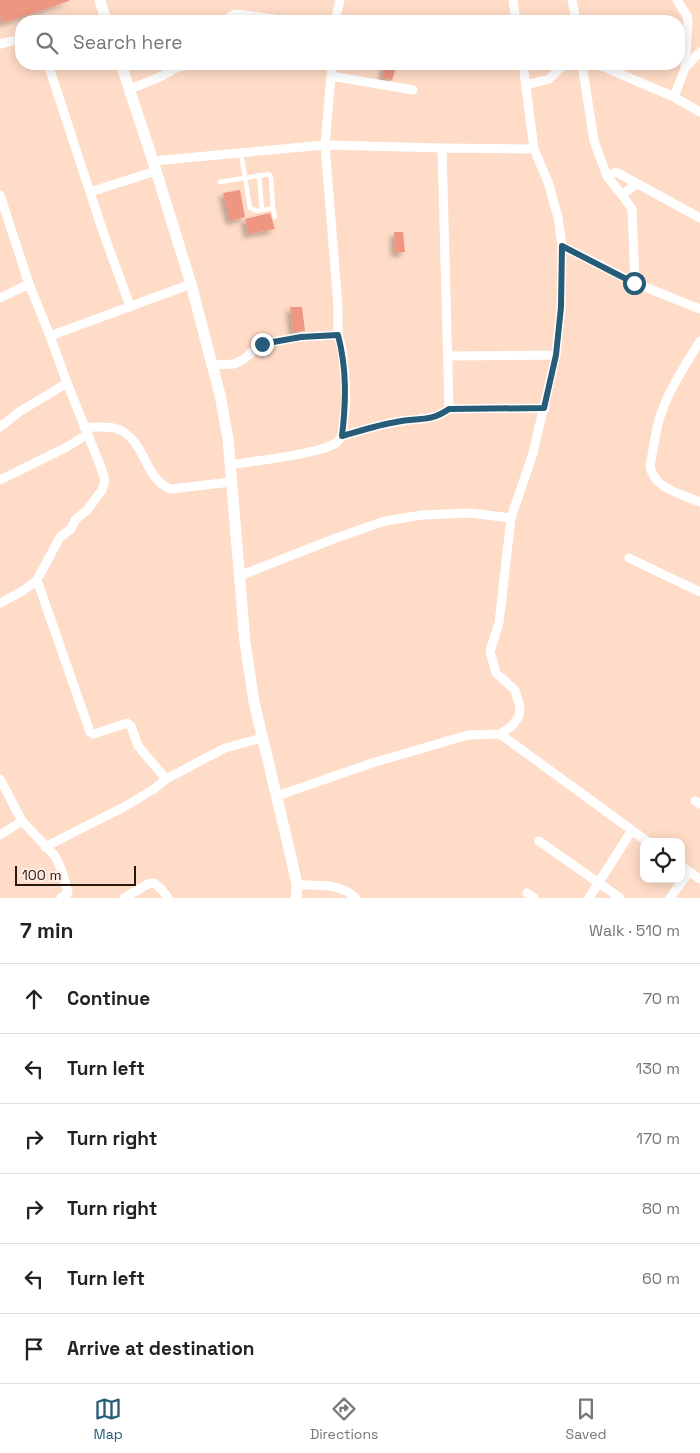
<!DOCTYPE html>
<html lang="en">
<head>
<meta charset="utf-8">
<style>
	body { margin:0; font-family:"Space Grotesk",sans-serif; background:#f6f6f6; color:#222 }
	.controls { position:absolute; right:15px; bottom:15px; display:grid; overflow:hidden; border-radius:10px; box-shadow:0 2px 12px #0003 }
	.controls button { width:45px; height:45px; display:grid; place-items:center; padding:0; border:0; border-bottom:1px solid #e0e0e0; background:#fff; color:#222; font:25px sans-serif }
	.scale { position:absolute; left:15px; bottom:12px; width:121px; box-sizing:border-box; padding-left:5px; border:2px solid #27180e; border-top:0; font-size:14px; line-height:18px; white-space:nowrap; color:#27180e; -webkit-text-stroke:4px #ffede3; paint-order:stroke }
	.stop { position:absolute; width:15px; height:15px; margin:-11px; border:4px solid #265c77; border-radius:50%; background:#fff }
	.stop.end { background:#265c77; border-color:#fff; box-shadow:0 1px 5px #0008 }
	.list { margin:0; padding:0; list-style:none }
	h2 { display:flex; justify-content:space-between; align-items:center; height:65px; margin:0; padding:0 20px; font-size:21px }
	h2 small { font-size:16px; font-weight:400; color:#767676 }
	.list li { display:grid; grid-template-columns:32px 1fr auto; gap:15px; align-items:center; box-sizing:border-box; height:70px; padding:0 20px; border-top:1px solid #e0e0e0 }
	.list b { display:block; font-size:19px; white-space:nowrap }
	.list em { font-size:16px; font-style:normal; color:#767676 }
	.icon { flex:none; width:28px; height:28px; fill:none; stroke:currentColor; stroke-width:2; stroke-linecap:round; stroke-linejoin:round }
	.map { position:relative; flex:none; width:700px; height:898px; overflow:hidden }
	.search { position:absolute; background:#fff; box-shadow:0 2px 12px #0003; left:15px; right:15px; top:15px; height:55px; display:flex; align-items:center; gap:12px; box-sizing:border-box; padding:0 18px; border-radius:20px; color:#767676; font-size:19px }
	.sheet { height:485px; background:#fff }
	nav { display:flex; justify-content:space-around; align-items:center; box-sizing:border-box; height:70px; border-top:1px solid #e0e0e0; background:#fff; font-size:14px; color:#767676 }
	nav a { display:grid; justify-items:center; gap:2px }
	nav .on { color:#265c77 }
	.map>svg:first-child { display:block }
	.building { fill:#ee9682; filter:url(#shadow) }
	.lines { fill:none; stroke-linecap:round; stroke-linejoin:round }
	.lane { stroke:#fff; stroke-width:4.5 }
	.street { stroke:#fff; stroke-width:9 }
	.secondary { stroke:#fff; stroke-width:11 }
	.route { stroke:#265c77; stroke-width:6 }
</style>
</head>
<body>
<div class="map">
<svg width="700" height="898" viewBox="0 0 700 898">
	<defs>
		<filter id="shadow"><feDropShadow dx="-4" dy="4" stdDeviation="2.5" flood-color="#0004"/></filter>
	</defs>
	<rect width="100%" height="100%" fill="#ffdcc7"/>
	<path class="building" d="M0,0H69V1L3,23L0,15Z
		M385,64H397L392,80L382,78Z
		M240,190L245,217L230,221L223,193Z
		M270,213L275,229L248,234L245,219Z
		M394,232H403L405,252L395,253Z
		M290,307H302L305,331L293,332Z"/>
	<g class="lines">
		<path class="lane" d="M241,153L250,208L257,211L273,208
			M259,175L262,210
			M220,182L269,174L271,178L273,208L275,217"/>
		<path class="street" d="M513,0L516,21
			M572,0L576,21
			M677,0L687,16L688,22L685,68
			M227,21L232,15L236,14L289,21
			M335,21L340,0
			M0,44L21,39
			M48,64L103,232L130,306
			M332,64L325,145L338,306V335L342,349L345,379L346,400L342,436
			M582,64L594,141L607,176L622,195
			M597,64L674,97L700,112
			M331,76L413,90
			M526,85L549,79L565,64
			M130,89L160,77L178,67L199,64
			M674,97L685,68L700,52
			M442,148L449,409
			M153,161L325,145L442,148L534,149
			M607,176L616,172L700,218
			M90,192L156,171
			M0,195L29,284L50,336L67,383L100,465L105,480L102,490L88,509L75,520L71,529L60,537L37,580L24,590L0,603
			M562,246L635,283L700,309
			M635,283L632,209L622,195L636,184
			M0,298L29,284
			M50,336L191,284
			M700,341C685,366 667,392 659,420C655,435 653,451 650,466C654,489 681,494 700,502
			M448,356L556,355
			M212,365L234,364L244,359L261,344L301,337L338,335
			M0,427L19,412L67,383
			M84,427C95,428 110,425 120,430C145,441 145,480 171,489L231,482
			M230,465C251,461 323,454 337,442C339,441 340,438 342,436C360,431 378,425 396,422C418,417 429,423 449,409L545,408
			M0,480L67,447L88,434
			M629,558L700,592
			M239,576L336,538L385,521L422,515L470,513L511,518
			M37,580L90,732L94,734L127,723L131,726L138,746L166,779
			M500,734L648,842
			M0,779L22,821L55,856L62,871L68,893L61,898
			M277,796L372,763L468,735L500,734L512,726L519,716L520,707L515,690L496,673L490,651L499,623L511,518L533,453L556,355L561,307L562,246L558,217L548,182L534,149L523,64
			M695,801L700,804
			M0,835L22,821
			M539,841L620,898
			M45,847L124,807L154,789L166,779L225,748L262,738
			M681,866L700,879
			M297,885C318,885 339,883 356,898
			M527,893L534,898
			M124,898L148,884L154,883L162,890L168,898
			M589,898L632,830
			M670,898L689,872"/>
		<path class="secondary" d="M100,0L106,21
			M121,64L153,161L191,284L220,395L228,439L245,642L254,702L291,857L297,885L296,898"/>
	</g>
	<g class="lines">
		<path class="route" d="M262,344L301,337L338,335C347,369 346,402 342,436C360,431 378,425 396,422C418,417 429,423 449,409L544,408L556,355L561,307L562,246L634,283"/>
	</g>
</svg>
<div class="controls">
<button><svg class="icon" aria-label="locate" viewBox="0 0 24 24"><circle cx="12" cy="12" r="6"/><path d="M12 2v4M12 18v4M2 12h4M18 12h4"/></svg></button>
</div>
<div class="scale">100 m</div>
<div class="stop" style="left:634px;top:283px"></div>
<div class="stop end" style="left:262px;top:344px"></div>
<div class="search"><svg class="icon" aria-label="search" viewBox="0 0 24 24"><circle cx="10" cy="10" r="6"/><path d="M15 15l6 6"/></svg>Search here</div>
</div>
<section class="sheet">
<h2>7 min<small>Walk · 510 m</small></h2>
<ul class="list">
<li><svg class="icon" aria-label="ahead" viewBox="0 0 24 24"><path d="M12 20V5M6 11l6-6 6 6"/></svg><div><b>Continue</b></div><em>70 m</em></li>
<li><svg class="icon" aria-label="left" viewBox="0 0 24 24"><path d="M17 20v-9H6M10 6l-5 5 5 5"/></svg><div><b>Turn left</b></div><em>130 m</em></li>
<li><svg class="icon" aria-label="right" viewBox="0 0 24 24"><path d="M7 20v-9h11M14 6l5 5-5 5"/></svg><div><b>Turn right</b></div><em>170 m</em></li>
<li><svg class="icon" aria-label="right" viewBox="0 0 24 24"><path d="M7 20v-9h11M14 6l5 5-5 5"/></svg><div><b>Turn right</b></div><em>80 m</em></li>
<li><svg class="icon" aria-label="left" viewBox="0 0 24 24"><path d="M17 20v-9H6M10 6l-5 5 5 5"/></svg><div><b>Turn left</b></div><em>60 m</em></li>
<li><svg class="icon" aria-label="arrive" viewBox="0 0 24 24"><path d="M6 21V4h12l-3 4 3 4H6"/></svg><div><b>Arrive at destination</b></div></li>
</ul>
</section>
<nav>
<a class="on"><svg class="icon" aria-label="map" viewBox="0 0 24 24"><path d="M3 6l6-2 6 2 6-2v14l-6 2-6-2-6 2zM9 4v14M15 6v14"/></svg>Map</a>
<a><svg class="icon" aria-label="directions" viewBox="0 0 24 24"><path d="M12 3l9 9-9 9-9-9zM9 14v-3h6M13 9l2 2-2 2"/></svg>Directions</a>
<a><svg class="icon" aria-label="saved" viewBox="0 0 24 24"><path d="M7 4h10v16l-5-4-5 4z"/></svg>Saved</a>
</nav>
</body>
</html>
